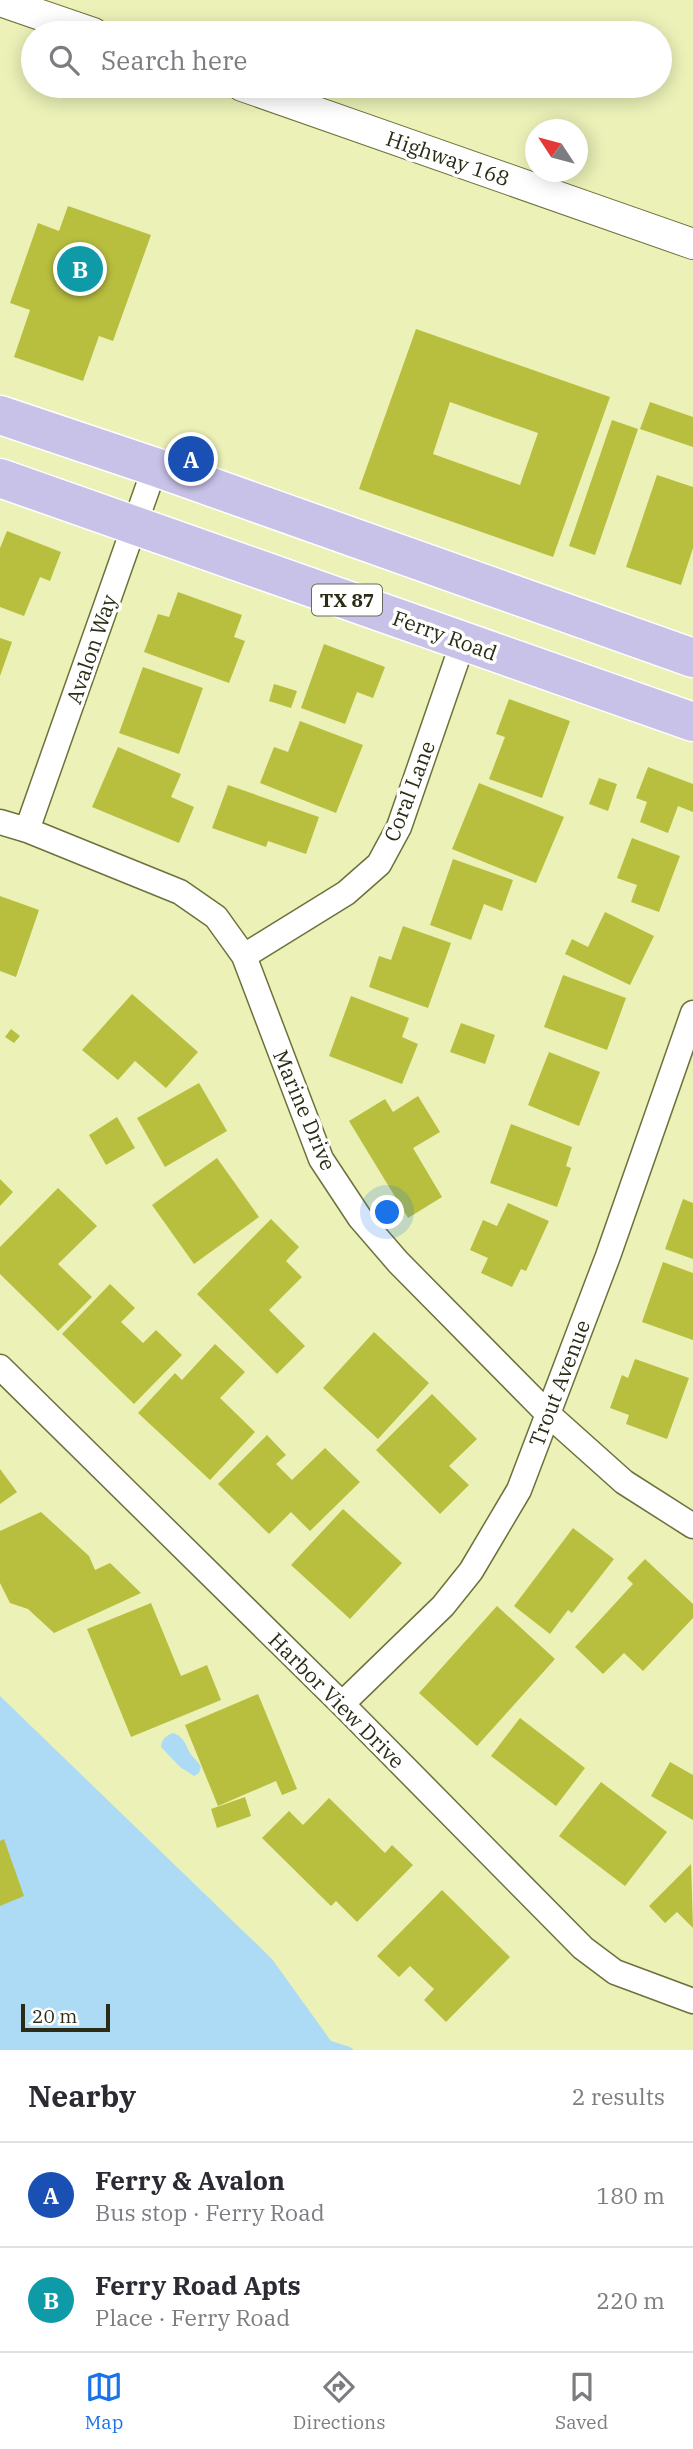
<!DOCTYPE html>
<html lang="en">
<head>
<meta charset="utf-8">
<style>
	body { margin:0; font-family:"IBM Plex Serif",serif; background:#f2f2f3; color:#2b2b33 }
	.compass { position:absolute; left:525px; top:119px; width:63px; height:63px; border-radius:50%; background:#fff; box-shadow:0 4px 18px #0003; rotate:306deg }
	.scale { position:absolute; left:21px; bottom:18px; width:89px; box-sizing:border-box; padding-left:7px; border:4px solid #2a2c15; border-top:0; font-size:19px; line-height:24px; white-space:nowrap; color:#2a2c15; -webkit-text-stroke:5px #fff; paint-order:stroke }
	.you { position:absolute; left:388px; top:1213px; width:24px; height:24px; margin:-18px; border:5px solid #fff; border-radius:50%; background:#1a73e8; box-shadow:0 0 0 10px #1a73e833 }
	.badge { display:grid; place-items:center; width:46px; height:46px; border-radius:50%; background:#1a73e8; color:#fff; font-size:23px; font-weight:700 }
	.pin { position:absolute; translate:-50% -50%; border:4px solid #fff; box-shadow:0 2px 7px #0006 }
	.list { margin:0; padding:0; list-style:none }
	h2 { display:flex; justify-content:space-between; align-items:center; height:91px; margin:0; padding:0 28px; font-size:30px }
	h2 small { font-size:23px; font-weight:400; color:#7c7c81 }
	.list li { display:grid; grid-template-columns:46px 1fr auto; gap:21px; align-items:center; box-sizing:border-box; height:105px; padding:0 28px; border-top:2px solid #e1e1e2 }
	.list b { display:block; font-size:26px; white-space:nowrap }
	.list p { margin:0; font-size:23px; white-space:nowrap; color:#7c7c81 }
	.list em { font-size:23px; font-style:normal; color:#7c7c81 }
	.icon { flex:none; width:38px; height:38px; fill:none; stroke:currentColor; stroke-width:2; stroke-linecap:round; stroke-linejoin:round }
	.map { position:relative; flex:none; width:693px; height:2050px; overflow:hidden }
	.search { position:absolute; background:#fff; box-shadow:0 4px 18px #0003; left:21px; right:21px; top:21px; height:77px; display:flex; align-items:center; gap:18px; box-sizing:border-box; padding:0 24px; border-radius:38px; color:#7c7c81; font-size:26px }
	.sheet { height:301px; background:#fff }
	nav { display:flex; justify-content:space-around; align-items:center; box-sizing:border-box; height:98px; border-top:2px solid #e1e1e2; background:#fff; font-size:19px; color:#7c7c81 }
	nav a { display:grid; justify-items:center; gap:4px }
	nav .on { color:#1a73e8 }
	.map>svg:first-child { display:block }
	.water { fill:#addbf5 }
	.building { fill:#b8bf3e; fill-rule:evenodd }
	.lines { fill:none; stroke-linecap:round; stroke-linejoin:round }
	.minor-casing { stroke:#6d713b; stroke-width:27 }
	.tertiary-casing { stroke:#6d713b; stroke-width:32 }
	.primary-casing { stroke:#fff; stroke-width:41 }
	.minor { stroke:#fff; stroke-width:24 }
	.tertiary { stroke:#fff; stroke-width:30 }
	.primary { stroke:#c9c2e8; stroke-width:38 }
	.labels { text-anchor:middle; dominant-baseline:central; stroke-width:7; stroke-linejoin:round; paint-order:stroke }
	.shield { fill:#fff; stroke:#6a6b5b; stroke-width:2 }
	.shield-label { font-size:19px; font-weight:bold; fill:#2a2c15 }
	.street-label { font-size:21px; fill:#2a2c15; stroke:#fff }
</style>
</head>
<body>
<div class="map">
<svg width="693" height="2050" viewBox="0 0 693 2050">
	<rect width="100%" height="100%" fill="#ebf1b7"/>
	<path class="water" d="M0,1696L272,1959L331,2041L350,2047L354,2050H0Z
		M173,1733C187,1738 185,1748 193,1757C196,1760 199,1763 201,1767L199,1773L194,1776L180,1767L161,1747C162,1739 165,1736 173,1733Z"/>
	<path class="building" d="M68,206L151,235L113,341L99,336L83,381L14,357L30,310L10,303L38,223L59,231Z
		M416,329L610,397L553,557L359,489ZM450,402L538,433L520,485L433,454Z
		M650,402L693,417V447L640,429Z
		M612,420L638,429L595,555L569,546Z
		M657,475L693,487V548L681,585L626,567Z
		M7,531L61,552L50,581L40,577L24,616L0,607V548Z
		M178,592L242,615L234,637L245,641L229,683L144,652L158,614L169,617Z
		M0,638L12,642L0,676Z
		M324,644L385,667L373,698L357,692L345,724L301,708Z
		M143,667L203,688L179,754L119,733Z
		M274,684L297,691L291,708L269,701Z
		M509,699L570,721L542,798L489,779L505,737L496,734Z
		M300,721L363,745L336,813L260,783L274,747L288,752Z
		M118,747L181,774L171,797L194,807L179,843L92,807Z
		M648,767L693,784V812L678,806L668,833L640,822L647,802L636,798Z
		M599,778L617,784L608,811L589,804Z
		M479,783L564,817L536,883L452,849Z
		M228,785L319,817L306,854L268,841L266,847L212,828Z
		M632,838L680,856L659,912L631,902L637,885L617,878Z
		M453,859L513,880L502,911L484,904L471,940L430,925Z
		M0,896L39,910L16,977L0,971Z
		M605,912L654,936L630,985L565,954L572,939L588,947Z
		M403,926L451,943L428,1008L369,987L379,956L391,960Z
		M563,975L626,998L607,1050L544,1027Z
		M132,994L198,1052L166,1088L135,1061L118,1080L82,1050Z
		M351,996L409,1018L402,1037L418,1044L402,1084L329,1056Z
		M461,1023L495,1035L485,1064L450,1052Z
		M11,1029L20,1036L14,1043L5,1037Z
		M549,1052L600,1072L579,1126L528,1105Z
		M199,1083L227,1131L165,1167L137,1118Z
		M418,1096L440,1132L413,1148L442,1197L408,1218L349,1121L385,1099L393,1112Z
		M117,1117L135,1148L106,1165L89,1135Z
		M511,1124L572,1147L566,1166L571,1168L557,1207L490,1183Z
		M217,1158L259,1217L194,1264L152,1205Z
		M0,1179L13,1192L0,1206Z
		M58,1188L97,1226L58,1264L92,1297L58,1331L0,1274V1247Z
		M683,1199L693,1203V1259L665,1249Z
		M508,1203L549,1221L526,1271L521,1269L512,1287L481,1273L488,1258L470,1250L483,1220L497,1226Z
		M271,1219L299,1247L286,1261L302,1277L269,1310L305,1346L277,1374L197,1294Z
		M663,1262L693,1273V1340L642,1322Z
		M110,1284L135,1308L121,1322L143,1343L156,1330L182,1355L134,1404L62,1334Z
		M374,1332L429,1383L378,1439L323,1388Z
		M215,1344L245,1372L220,1398L255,1432L210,1480L138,1413L175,1373L182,1380Z
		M635,1359L689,1378L667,1439L626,1424L629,1415L610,1408L622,1375L628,1378Z
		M432,1394L477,1439L449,1466L469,1485L440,1514L376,1450Z
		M267,1435L286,1455L276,1464L292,1480L325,1448L360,1482L310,1531L291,1512L269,1534L218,1484Z
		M0,1469L17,1492L0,1504Z
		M343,1509L402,1563L350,1619L291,1565Z
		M41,1512L89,1556L95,1570L110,1563L141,1593L54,1633L28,1609L10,1603L0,1583V1531Z
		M573,1528L614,1559L572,1613L568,1610L550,1634L514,1606Z
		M645,1559L693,1604V1618L643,1671L624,1653L603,1674L575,1647L633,1584L627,1578Z
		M151,1603L181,1676L207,1665L221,1700L131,1737L87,1629Z
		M497,1606L555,1659L477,1746L419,1693Z
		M258,1694L297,1789L282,1795L276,1781L218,1806L185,1725Z
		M520,1718L585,1768L556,1806L491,1756Z
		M670,1762L693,1775V1820L651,1796Z
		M601,1782L667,1832L625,1886L559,1836Z
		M245,1797L251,1816L217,1828L211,1809Z
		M329,1798L385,1853L392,1845L413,1865L357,1922L336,1901L331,1906L262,1838L289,1811L303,1825Z
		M4,1839L24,1896L0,1906V1841Z
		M691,1864L693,1928L677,1912L665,1923L649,1906Z
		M442,1890L510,1957L446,2022L424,2000L434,1989L410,1966L399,1977L377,1956Z"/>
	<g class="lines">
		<g class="minor-casing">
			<path id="minor" d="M0,822L27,830L180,892L216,917L244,956L321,1159L360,1218L398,1262L548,1414L624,1482L693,1526
				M27,830L155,467
				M244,956L346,893L379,864L399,827L463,642
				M0,1367L342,1704L583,1948L615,1972L693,2001
				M342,1704L443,1606L471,1571L519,1490L608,1256L693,1013"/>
		</g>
		<g class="tertiary-casing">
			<path id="tertiary" d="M0,1L93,33
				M242,86L693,244"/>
		</g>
		<g class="primary-casing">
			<path id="primary" d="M0,415L155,467L693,658
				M0,478L693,722"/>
		</g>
		<use href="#minor" class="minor"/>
		<use href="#tertiary" class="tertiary"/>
		<use href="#primary" class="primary"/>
	</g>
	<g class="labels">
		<rect class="shield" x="312" y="584.5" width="70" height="31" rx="5"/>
		<g class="shield-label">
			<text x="347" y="600">TX 87</text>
		</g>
		<g class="street-label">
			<text transform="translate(448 158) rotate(19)">Highway 168</text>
			<text transform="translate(445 635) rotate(20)">Ferry Road</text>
			<text transform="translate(91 649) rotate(-71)">Avalon Way</text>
			<text transform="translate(409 791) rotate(-69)">Coral Lane</text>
			<text transform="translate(305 1110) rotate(67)">Marine Drive</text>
			<text transform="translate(559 1383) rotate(-69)">Trout Avenue</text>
			<text transform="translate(337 1700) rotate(45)">Harbor View Drive</text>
		</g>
	</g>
</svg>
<svg class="compass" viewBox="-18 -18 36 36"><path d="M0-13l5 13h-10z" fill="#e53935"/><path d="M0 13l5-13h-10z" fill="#7c7c81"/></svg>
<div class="scale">20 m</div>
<div class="you"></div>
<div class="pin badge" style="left:191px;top:459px;background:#1a4fb4">A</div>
<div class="pin badge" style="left:80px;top:269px;background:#0f9aa8">B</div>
<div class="search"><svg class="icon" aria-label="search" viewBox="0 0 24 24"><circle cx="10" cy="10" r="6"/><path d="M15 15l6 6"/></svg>Search here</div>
</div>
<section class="sheet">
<h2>Nearby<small>2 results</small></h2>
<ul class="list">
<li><span class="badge" style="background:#1a4fb4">A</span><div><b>Ferry &amp; Avalon</b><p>Bus stop · Ferry Road</p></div><em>180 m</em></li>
<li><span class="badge" style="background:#0f9aa8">B</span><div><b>Ferry Road Apts</b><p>Place · Ferry Road</p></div><em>220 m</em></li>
</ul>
</section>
<nav>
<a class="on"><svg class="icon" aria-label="map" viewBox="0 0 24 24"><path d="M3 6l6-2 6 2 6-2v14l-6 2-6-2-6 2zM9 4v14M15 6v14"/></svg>Map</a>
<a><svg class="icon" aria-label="directions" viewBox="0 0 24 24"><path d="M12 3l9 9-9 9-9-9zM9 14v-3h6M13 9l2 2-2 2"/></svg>Directions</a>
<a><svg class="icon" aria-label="saved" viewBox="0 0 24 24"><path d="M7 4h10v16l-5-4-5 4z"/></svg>Saved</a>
</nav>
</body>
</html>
